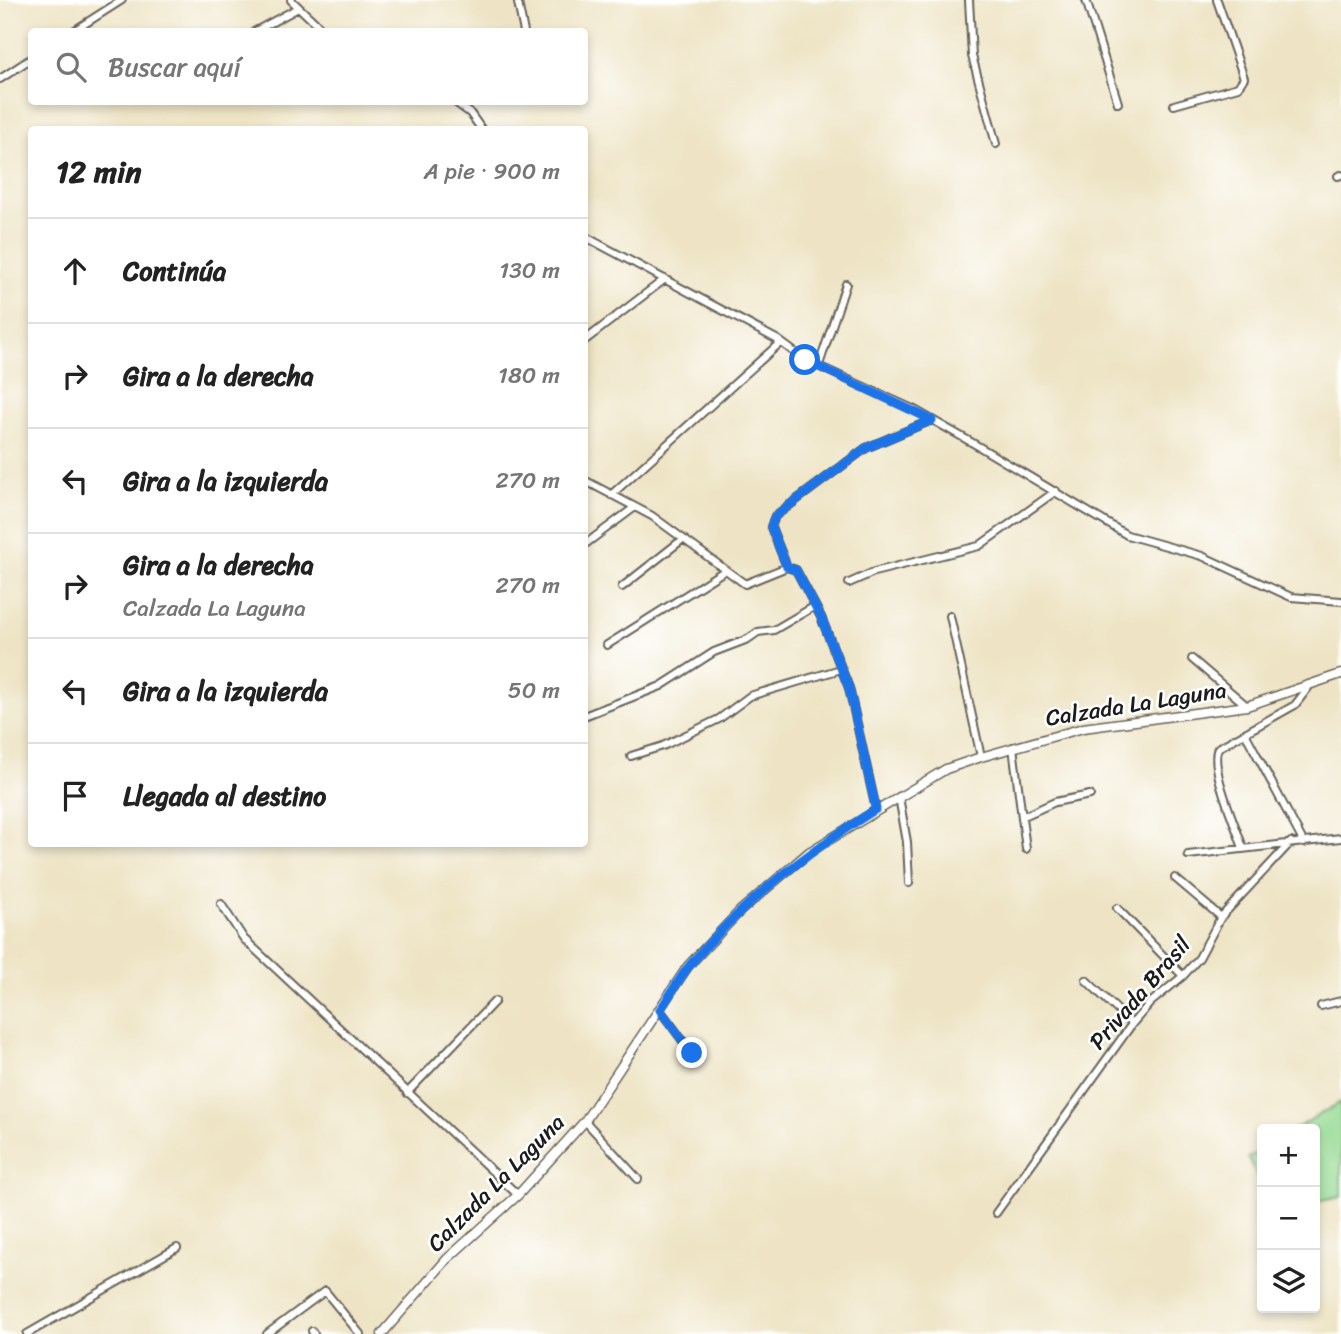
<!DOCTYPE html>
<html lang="es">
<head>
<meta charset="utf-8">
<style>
	body { margin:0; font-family:Sriracha,sans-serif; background:#f6f6f6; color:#222 }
	.controls { position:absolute; right:21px; bottom:21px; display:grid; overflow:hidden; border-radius:7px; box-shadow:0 4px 10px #0003 }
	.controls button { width:63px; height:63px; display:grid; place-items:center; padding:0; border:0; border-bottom:2px solid #e0e0e0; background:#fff; color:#222; font:35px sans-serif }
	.stop { position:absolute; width:21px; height:21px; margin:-16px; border:5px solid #1a73e8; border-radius:50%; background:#fff }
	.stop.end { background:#1a73e8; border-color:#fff; box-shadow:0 2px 7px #0008 }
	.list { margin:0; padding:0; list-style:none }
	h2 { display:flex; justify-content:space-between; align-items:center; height:91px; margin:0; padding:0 28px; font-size:30px }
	h2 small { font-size:23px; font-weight:400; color:#767676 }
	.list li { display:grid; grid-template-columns:46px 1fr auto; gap:21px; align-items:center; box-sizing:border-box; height:105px; padding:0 28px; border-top:2px solid #e0e0e0 }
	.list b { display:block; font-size:26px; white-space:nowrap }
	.list p { margin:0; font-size:23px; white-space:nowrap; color:#767676 }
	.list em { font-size:23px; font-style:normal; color:#767676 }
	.icon { flex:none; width:38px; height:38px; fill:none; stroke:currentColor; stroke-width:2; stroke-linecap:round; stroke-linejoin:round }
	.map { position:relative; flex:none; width:1341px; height:1334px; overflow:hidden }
	.search { position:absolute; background:#fff; box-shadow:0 4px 10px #0003; left:28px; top:28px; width:560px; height:77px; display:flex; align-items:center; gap:18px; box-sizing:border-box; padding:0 24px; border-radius:7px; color:#767676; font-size:26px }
	.panel { position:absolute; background:#fff; box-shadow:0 4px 10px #0003; left:28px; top:126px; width:560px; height:721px; border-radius:7px }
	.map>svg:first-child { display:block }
	.green { fill:#95da93; stroke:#587b58; stroke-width:2 }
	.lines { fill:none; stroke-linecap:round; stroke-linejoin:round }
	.minor-casing { stroke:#666257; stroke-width:10 }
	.tertiary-casing { stroke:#666257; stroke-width:11 }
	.minor { stroke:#fff; stroke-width:6 }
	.tertiary { stroke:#fff; stroke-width:8 }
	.route { stroke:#1a73e8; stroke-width:9 }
	.labels { text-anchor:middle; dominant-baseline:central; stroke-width:5; stroke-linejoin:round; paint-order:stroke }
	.street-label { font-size:23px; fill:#1c1c1c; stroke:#fff }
</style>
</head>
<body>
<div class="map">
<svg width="1341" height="1334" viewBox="0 0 1341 1334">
	<rect width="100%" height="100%" fill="#fff"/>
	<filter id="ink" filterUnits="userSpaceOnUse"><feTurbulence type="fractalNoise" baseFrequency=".0143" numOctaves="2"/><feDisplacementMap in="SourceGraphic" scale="14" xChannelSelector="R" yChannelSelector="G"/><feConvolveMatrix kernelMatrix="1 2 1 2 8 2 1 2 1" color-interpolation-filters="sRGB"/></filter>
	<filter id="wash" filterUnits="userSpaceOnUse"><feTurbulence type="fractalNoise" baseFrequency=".00686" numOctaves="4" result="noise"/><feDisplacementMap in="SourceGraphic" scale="28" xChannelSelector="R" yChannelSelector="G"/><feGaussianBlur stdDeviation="1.57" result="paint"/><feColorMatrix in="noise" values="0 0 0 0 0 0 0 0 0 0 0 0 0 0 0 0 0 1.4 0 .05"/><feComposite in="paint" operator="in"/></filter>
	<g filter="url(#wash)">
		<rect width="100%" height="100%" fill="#eee4c5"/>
		<path class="green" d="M1341,1102V1197L1315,1202V1129H1295Z
			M1262,1149V1185L1248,1158Z"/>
	</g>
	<g filter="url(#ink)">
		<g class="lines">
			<g class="minor-casing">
				<path id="minor" d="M291,0L325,32
					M969,0L972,56L996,144
					M1086,0L1118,103
					M518,3L524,32
					M72,32L122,0
					M254,32L298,8
					M0,79L32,58
					M455,102L470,113L482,130
					M1174,105L1238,87L1244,78L1217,0
					M1338,176L1341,175
					M584,236L778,340L805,360L915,410L978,446L1127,535L1202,556L1291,597L1341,601
					M584,341L665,279
					M819,365L846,284
					M584,480L652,516L745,584L787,567
					M611,495L781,342
					M584,545L635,507
					M849,583L874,572L979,546L1056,491
					M622,587L683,539
					M950,616L981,757
					M607,645L724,571
					M1192,659L1247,706
					M584,716L661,686L714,652L748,639L758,632L774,630L815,606
					M1245,733L1304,843
					M1013,747L1026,849
					M631,756L663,746L719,719L750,696L841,669
					M899,797L907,842L909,883
					M876,809L849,688L821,617L796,570L787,567L771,527L775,516L866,448L932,420
					M1024,816L1055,802L1090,795
					M1243,848C1236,826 1209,767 1218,748L1295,705L1308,688
					M1188,855L1341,838
					M1175,878L1221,917
					M221,904L244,939L518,1195
					M1117,908L1183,976
					M1086,980L1132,1024
					M1321,1006L1341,1001
					M660,1010L692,1053
					M407,1093L495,1001
					M585,1121L638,1179
					M996,1213L1132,1024L1150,1003L1183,976L1199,958L1221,917L1291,842
					M312,1331L314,1334
					M27,1334L177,1248
					M267,1334L325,1291L360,1334"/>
			</g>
			<g class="tertiary-casing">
				<path id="tertiary" d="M382,1334L447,1259L518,1195L585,1121L688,966L740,911L809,852L946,769L981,757L1083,728L1247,706L1341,674"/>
			</g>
			<use href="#minor" class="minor"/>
			<use href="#tertiary" class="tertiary"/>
		</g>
	</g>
	<g class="lines" filter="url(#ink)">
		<path class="route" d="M692,1053L660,1010C671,995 679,978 690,965C743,901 807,853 876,809L849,688L821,617L796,570L787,567L771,527L775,516L866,448L932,420L805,360"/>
	</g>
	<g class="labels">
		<g class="street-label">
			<text transform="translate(1136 704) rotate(-9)">Calzada La Laguna</text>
			<text transform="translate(1140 993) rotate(-49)">Privada Brasil</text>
			<text transform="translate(496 1183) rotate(-45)">Calzada La Laguna</text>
		</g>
	</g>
</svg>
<div class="controls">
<button>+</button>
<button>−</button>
<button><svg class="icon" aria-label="layers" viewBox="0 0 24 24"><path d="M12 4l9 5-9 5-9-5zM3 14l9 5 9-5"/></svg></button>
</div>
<div class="stop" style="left:805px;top:360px"></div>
<div class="stop end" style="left:692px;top:1053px"></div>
<div class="search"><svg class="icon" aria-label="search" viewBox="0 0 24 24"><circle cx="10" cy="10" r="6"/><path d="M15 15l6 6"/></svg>Buscar aquí</div>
<section class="panel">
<h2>12 min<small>A pie · 900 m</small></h2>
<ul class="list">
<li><svg class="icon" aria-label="ahead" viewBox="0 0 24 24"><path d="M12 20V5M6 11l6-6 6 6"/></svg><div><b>Continúa</b></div><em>130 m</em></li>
<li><svg class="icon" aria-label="right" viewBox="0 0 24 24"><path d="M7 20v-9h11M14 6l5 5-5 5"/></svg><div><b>Gira a la derecha</b></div><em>180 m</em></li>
<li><svg class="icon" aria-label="left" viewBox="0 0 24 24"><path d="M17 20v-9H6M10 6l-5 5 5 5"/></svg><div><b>Gira a la izquierda</b></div><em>270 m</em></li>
<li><svg class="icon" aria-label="right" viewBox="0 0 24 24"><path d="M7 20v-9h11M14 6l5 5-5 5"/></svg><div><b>Gira a la derecha</b><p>Calzada La Laguna</p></div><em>270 m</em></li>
<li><svg class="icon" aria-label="left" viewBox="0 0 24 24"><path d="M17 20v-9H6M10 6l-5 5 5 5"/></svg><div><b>Gira a la izquierda</b></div><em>50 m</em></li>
<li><svg class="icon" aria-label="arrive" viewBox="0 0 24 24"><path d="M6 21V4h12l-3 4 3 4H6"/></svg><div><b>Llegada al destino</b></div></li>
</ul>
</section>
</div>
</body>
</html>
